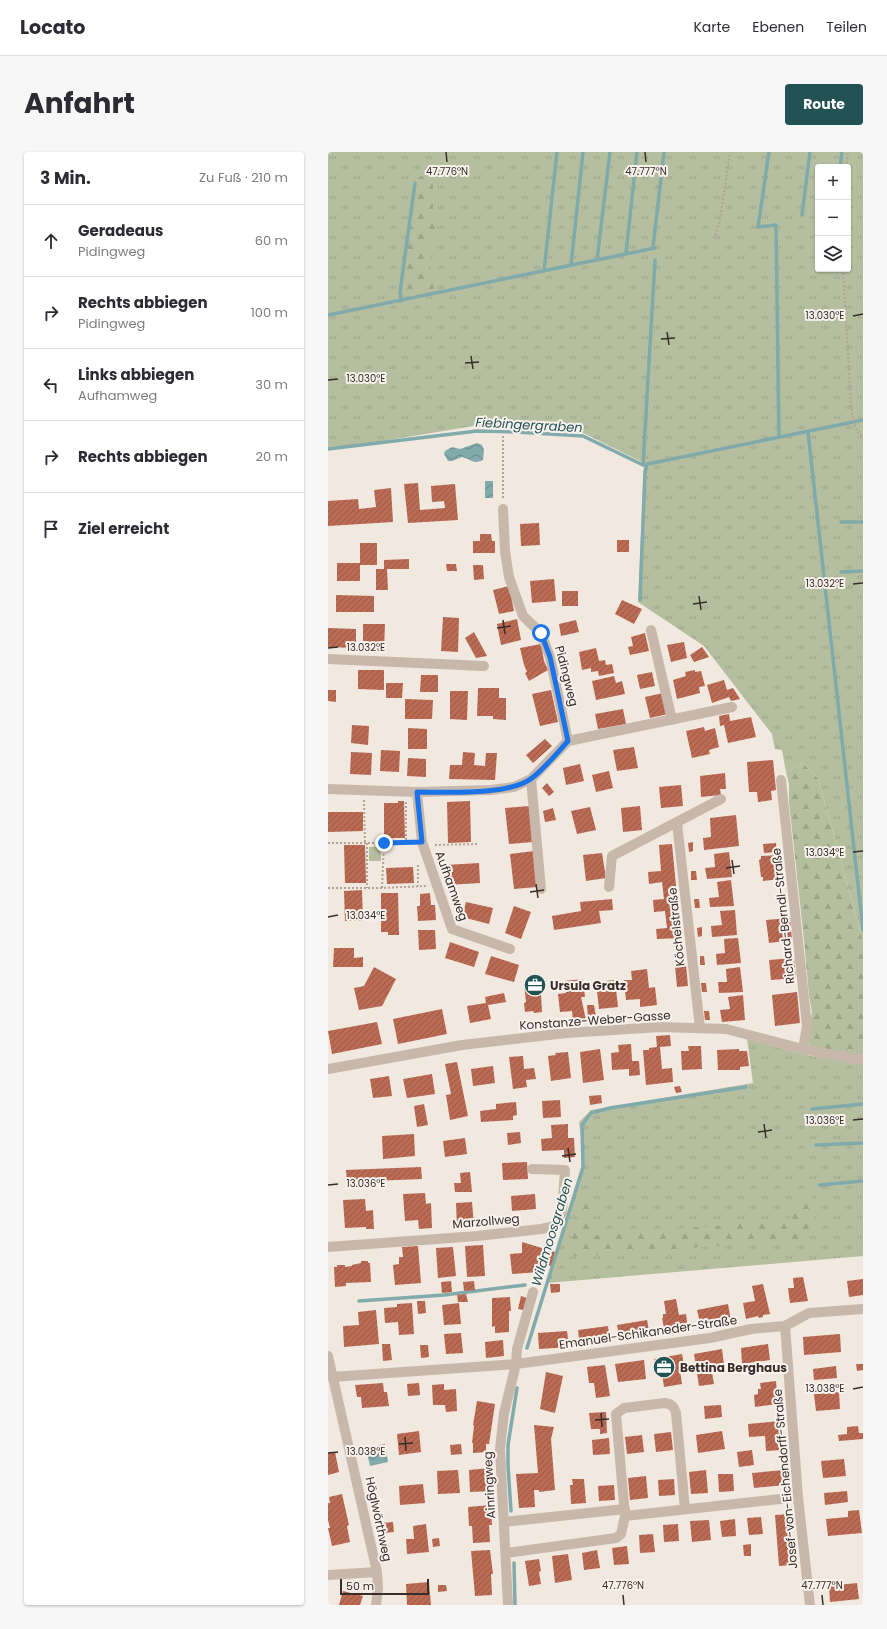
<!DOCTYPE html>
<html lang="de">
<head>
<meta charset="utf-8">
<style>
	body { margin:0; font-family:Poppins,sans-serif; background:#f7f7f7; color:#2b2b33 }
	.controls { position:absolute; right:12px; top:12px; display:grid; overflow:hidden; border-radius:4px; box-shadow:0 1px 3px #0004 }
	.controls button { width:36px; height:36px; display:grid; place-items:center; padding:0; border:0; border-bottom:1px solid #e1e1e2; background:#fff; color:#2b2b33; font:20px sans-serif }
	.scale { position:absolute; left:12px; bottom:10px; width:89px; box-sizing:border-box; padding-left:4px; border:2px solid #372e2a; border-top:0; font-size:11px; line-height:14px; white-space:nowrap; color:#372e2a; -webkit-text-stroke:3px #f9f2ec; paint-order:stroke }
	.stop { position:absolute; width:12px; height:12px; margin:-9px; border:3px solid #1a73e8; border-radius:50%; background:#fff }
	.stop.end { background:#1a73e8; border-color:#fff; box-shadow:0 1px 4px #0008 }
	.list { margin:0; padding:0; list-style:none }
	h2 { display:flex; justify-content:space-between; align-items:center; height:52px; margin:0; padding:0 16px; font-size:17px }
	h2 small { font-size:13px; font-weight:400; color:#7c7c81 }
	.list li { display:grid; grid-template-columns:26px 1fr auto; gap:12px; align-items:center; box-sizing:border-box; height:72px; padding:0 16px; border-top:1px solid #e1e1e2 }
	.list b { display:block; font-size:15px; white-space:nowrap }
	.list p { margin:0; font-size:13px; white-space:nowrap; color:#7c7c81 }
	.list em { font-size:13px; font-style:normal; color:#7c7c81 }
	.icon { flex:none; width:22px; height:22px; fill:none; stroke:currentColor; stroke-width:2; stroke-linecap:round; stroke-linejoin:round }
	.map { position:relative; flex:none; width:535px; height:1453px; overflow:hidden; border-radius:4px }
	header { display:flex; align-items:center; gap:24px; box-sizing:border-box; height:56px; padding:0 20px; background:#fff; border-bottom:1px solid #e1e1e2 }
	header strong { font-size:19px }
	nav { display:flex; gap:22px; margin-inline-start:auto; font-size:14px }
	.intro { display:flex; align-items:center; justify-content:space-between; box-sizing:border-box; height:96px; padding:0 24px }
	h1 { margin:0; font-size:28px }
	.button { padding:10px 18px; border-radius:4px; background:#235255; color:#fff; font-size:14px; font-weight:700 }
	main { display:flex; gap:24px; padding:0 24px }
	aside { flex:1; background:#fff; border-radius:4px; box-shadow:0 1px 3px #0004 }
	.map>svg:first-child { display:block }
	.grass { fill:url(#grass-tufts); fill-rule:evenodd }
	.forest { fill:url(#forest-firs) }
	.park { fill:#b5bfa0 }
	.water { fill:url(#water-waves) }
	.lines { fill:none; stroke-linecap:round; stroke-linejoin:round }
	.stream { stroke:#81aaab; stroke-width:3.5 }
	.building { fill:url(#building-hatch) }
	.path { stroke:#b4a296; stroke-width:2; stroke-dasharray:2 2; stroke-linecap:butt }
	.minor { stroke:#c8b8ac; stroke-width:10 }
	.route { stroke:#1a73e8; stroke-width:5 }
	.ticks { fill:none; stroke:#372e2a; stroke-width:1.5 }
	.labels { text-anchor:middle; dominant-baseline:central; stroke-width:4; stroke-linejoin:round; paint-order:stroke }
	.street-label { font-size:12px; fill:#372e2a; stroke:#f9f2ec }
	.poi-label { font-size:12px; font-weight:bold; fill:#372e2a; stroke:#f9f2ec; text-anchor:start }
	.water-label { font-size:13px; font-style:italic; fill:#235255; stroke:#f9f2ec }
	.ticks-label { font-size:10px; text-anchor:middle; fill:#372e2a; stroke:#f9f2ec; stroke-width:4; stroke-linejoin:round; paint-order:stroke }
</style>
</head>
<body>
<header>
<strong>Locato</strong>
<nav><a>Karte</a><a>Ebenen</a><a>Teilen</a></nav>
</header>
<div class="intro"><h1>Anfahrt</h1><a class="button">Route</a></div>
<main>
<aside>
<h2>3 Min.<small>Zu Fuß · 210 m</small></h2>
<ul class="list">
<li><svg class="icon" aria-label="ahead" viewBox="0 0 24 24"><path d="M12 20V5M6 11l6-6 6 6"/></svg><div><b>Geradeaus</b><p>Pidingweg</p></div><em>60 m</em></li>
<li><svg class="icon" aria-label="right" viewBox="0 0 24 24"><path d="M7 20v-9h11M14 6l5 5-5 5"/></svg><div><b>Rechts abbiegen</b><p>Pidingweg</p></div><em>100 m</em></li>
<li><svg class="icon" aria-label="left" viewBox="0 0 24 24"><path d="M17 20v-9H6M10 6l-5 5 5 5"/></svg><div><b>Links abbiegen</b><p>Aufhamweg</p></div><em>30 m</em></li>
<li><svg class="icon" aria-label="right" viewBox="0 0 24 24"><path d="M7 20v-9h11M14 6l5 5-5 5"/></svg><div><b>Rechts abbiegen</b></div><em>20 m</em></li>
<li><svg class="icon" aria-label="arrive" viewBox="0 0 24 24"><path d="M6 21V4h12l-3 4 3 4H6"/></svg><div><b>Ziel erreicht</b></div></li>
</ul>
</aside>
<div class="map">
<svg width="535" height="1453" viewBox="0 0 535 1453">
	<defs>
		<pattern id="grass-tufts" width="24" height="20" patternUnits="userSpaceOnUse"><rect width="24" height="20" fill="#b5bfa0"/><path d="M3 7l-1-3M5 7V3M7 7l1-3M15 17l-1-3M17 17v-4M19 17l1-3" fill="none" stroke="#9ca48a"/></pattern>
		<pattern id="forest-firs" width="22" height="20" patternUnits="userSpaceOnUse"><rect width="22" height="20" fill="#b5bfa0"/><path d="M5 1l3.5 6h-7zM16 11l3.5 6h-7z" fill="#9ca48a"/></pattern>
		<pattern id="water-waves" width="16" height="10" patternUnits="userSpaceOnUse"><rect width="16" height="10" fill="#81aaab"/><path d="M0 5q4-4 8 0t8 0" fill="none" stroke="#6a8b8b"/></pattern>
		<pattern id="building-hatch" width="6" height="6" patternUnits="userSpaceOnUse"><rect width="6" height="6" fill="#bb6a53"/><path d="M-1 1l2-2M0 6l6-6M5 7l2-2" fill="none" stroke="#995845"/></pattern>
	</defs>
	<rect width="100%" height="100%" fill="#f1e8df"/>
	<path class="grass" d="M0,0H535V789L490,626L475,611L458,620L454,598L447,597L444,582L376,494L310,450L316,311L255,281L146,274L0,298ZM490,15H520V117H490Z
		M419,887L483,904L535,910V1104L219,1131L256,1007L251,970L263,958L425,931Z"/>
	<path class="forest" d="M93,24L105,25V58L108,75L107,83L102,95L101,110L106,136L102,142L74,144L84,45L90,25Z
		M475,611L490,626L535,789V910L483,904L480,882L484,860L481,843L476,788L461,650V632L458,620Z
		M482,1044L488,1050C488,1065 482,1077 472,1088L237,1105L254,1049L266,1053L259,1084L461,1068L465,1054L472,1045Z"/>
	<path class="park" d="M41,695H53V709H41Z"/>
	<path class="water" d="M149,291L154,293L156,298L155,308C144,313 144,307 134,305L124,309H120L116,302L117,299L124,295L132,297Z
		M157,329H165V346H157Z
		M57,1292L60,1310L42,1314L38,1296Z"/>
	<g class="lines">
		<path class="stream" d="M441,0L430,75L448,73L451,285
			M512,15L514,0
			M474,63L482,0
			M325,95L336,0
			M298,101L309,0
			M269,108L282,0
			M243,113L255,0
			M216,119L229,0
			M73,149L72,140L87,31
			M0,163L327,96
			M480,280L535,778
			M0,297L149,279L189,280L255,284L315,313L535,268
			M315,313L327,108
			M513,370H535
			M513,420L535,419
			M312,448L317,320L319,312
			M484,957L535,952
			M488,993L535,991
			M492,1033L535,1029
			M31,1149L116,1143L197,1133
			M199,1196L255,1015L254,973L263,961L282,956L418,935
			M183,1359L180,1313V1293L189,1236
			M186,1411L187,1453"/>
	</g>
	<path class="building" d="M90,331L92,358L117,356L116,349L104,350L103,334L127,332L130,368L80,371L76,332Z
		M63,336L65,370L0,374V349L30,347L31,357L48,355L46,338Z
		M211,371L212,393L193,394L192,372Z
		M152,382H163L164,389H167V401H145V389H152Z
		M289,388H301V400H289Z
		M32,391H49V413H32V429H9V411H32Z
		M81,407V417H59L60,438H48V417H56V408Z
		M118,412H128L129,419H119Z
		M145,413H155L156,427L146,428Z
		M226,427L228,449L204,451L202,429Z
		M181,434L186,459L171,462L165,438Z
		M234,439H250V454H234Z
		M8,443L46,444V460H8Z
		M294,448L314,457L306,472L287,462Z
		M115,465L131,466L130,500L113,499Z
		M189,467L193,488L173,493L169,472Z
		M248,468L251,480L233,484L231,472Z
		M35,472H57L56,499H40V489H35Z
		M0,476L28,477V496L0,495Z
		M146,480L159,504L148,506L137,486Z
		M317,481L321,499L302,503L300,495L305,494L303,485Z
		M356,490L359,506L343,510L339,493Z
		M213,492L216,509L220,518L201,529L197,521L199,520L196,513L192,496Z
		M374,495L381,505L366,510L362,503Z
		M268,496L271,509L277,508L278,513L284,512L286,521L271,524L270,519L263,520V516L254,518L251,500Z
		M30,518H56V538L30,537Z
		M367,518V520L373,519L377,534L371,535L372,541L349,547L345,528L358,524L357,520Z
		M324,520L327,534L312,537L309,523Z
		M93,523H110V540H92Z
		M286,524L288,531L294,529L297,542L268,548L264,529Z
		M396,528L399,538L405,536L412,547L403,549L401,545L384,551L379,533Z
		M58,531H75L74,546H58Z
		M150,536H171V546H178V568L165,567V564H149Z
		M0,538H8V550L0,549Z
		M223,538L230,570L212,574L204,542Z
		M122,539H140L139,568L122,567Z
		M335,541L340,562L322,566L317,545Z
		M77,547L105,548L104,567H77Z
		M295,557L298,572L270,577L267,562Z
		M401,562L402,569L423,565L428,585L400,591L396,573L392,574L391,564Z
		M24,573L41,574L40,593L23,591Z
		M376,575L377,579L387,576L391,595L381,598L382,602L364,606L358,579Z
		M80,576L99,577V597H80Z
		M217,587L224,594L205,611L198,603Z
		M306,595L310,616L289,619L285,598Z
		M53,598L72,599L71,620L52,619Z
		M23,600L44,601L43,623L22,622Z
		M135,600L147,601L146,613L157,614L158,601H169L167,628L121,627L122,613H134Z
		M80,606L98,607V625L79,624Z
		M445,608L448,638L443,639L444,648L430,650L429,640H421L419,610Z
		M252,612L256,629L238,633L235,616Z
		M281,619L285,636L268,640L264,623Z
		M397,621L398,637H392L393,643L373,645L372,624Z
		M219,631L226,640L221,644L214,636Z
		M353,633L355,654L333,656L331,635Z
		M70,649H76L77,686H56V651H70Z
		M142,649L143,690L120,691L119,650Z
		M202,654L205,690L181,692L177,656Z
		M312,654L314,678L295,680L293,656Z
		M262,655L268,678L249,682L243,659Z
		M225,656L228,668L217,670L215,659Z
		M0,660H35V679L0,680Z
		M408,663L411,694L376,698L375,686L383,685L382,666Z
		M365,690V699L361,700L360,691Z
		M448,691L449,700L436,701L435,692Z
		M344,692L353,786L329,787L328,777L339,776L337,759L326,760L325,748L336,747L334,730L321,732L320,720L333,719L331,693Z
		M16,693H37L38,731H17Z
		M206,699L209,735L186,737L182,702Z
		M401,700L404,725L379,727L377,716L387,715L386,702Z
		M274,701L278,726L258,729L255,703Z
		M451,703L453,727L435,729V725H433L431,708L433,707V704Z
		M151,711L152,731L119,733L118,713Z
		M85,715L86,731L59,732L58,716Z
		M363,719H368L369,728H363Z
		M403,728L406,754L382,755L381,746L391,745L389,730Z
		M34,738L35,769H17L16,739Z
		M53,741H70L71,783H60V780H53Z
		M102,741L103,753H107L108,768L90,769L89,754H92V742Z
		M284,747L285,758L271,759L273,771L226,778L224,764L253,759L252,750Z
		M366,747H371L372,756H367Z
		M138,750L165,756L161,772L134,765Z
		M186,754L203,760L193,787L177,781Z
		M407,758L409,783L384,785L383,774L394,773L392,759Z
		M462,766L464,788L441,791L438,768Z
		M374,775V784L370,785L369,776Z
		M90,778H107L108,797L91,798Z
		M410,786L413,811L389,813L388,802L397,801L396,787Z
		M122,790L151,800L146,815L117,806Z
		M6,796H26V806L35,805V815H5Z
		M163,804L191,813L186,830L157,822Z
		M372,804H376L377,813H372Z
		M466,806L468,826L443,828L441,808Z
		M358,813L360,834L349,835L347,814Z
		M46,815L68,827L54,854L31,858L26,836L36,834Z
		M412,815L415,840L391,841L390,830H399L398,817Z
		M319,817L321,836L327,835L329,853L312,855V847L298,848L296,828H304L303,819Z
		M212,825L214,860L206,861L205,859L197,860L196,851L198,850L196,832L198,826Z
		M255,827L257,845H253L258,868L245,869L244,859L232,860L230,842L238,841L237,829Z
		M287,828L290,855L271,857L268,830Z
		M373,831H378L379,840H374Z
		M469,840L472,871L447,874L444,843Z
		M176,841L178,850L160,853L163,867L142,871L139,854L158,851L157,845Z
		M415,843L417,868L394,870L392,858L402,857L400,845Z
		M259,853H266L268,865L260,866Z
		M114,857L119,882L70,892L65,867Z
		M376,859H381L382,868H377Z
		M49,870L54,892L4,902L0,879Z
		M342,883L343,894L332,895L334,917L344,916L345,930L318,933L315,898H321V896L329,895L328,884Z
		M303,892L304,909H311L312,923L301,924V917L284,918L283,901L291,900L290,893Z
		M360,894H373L374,917L354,918L353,899H361Z
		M272,897L276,928L255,931L252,900Z
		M411,897V899H419L421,914L412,915V918H390L389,898Z
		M240,900L243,926L223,929L220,904L228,903L227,901Z
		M195,904L196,917L206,916L208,927L198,928L199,935L185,937L181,905Z
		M129,910L140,964L122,968L118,943L123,942L117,912Z
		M165,914L167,931L145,934L143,917Z
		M104,922L107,942L79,946L75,927Z
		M61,924L64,944L45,946L42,927Z
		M352,934L354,940L348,941L346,935Z
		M273,943L274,951L262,953L261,944Z
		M232,948L233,965L215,966L214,949Z
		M188,950L189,963L185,964V968L153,970L152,959L168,957V952Z
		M96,952L100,973L89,975L86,954Z
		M240,972V986H246L247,1005L236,1006V998L214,999L213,987L224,986L223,973Z
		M192,980L193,991L180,993L179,981Z
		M86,982L87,1004L55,1007L54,984Z
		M137,986L139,1002L117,1005L115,989Z
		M199,1010L200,1027L175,1028L174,1011Z
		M93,1015L94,1027L19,1030L18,1018Z
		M142,1020L144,1040H127L126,1031H133L132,1021Z
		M97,1041L98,1052L103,1051L104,1076L91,1077L90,1068L77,1069L75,1042Z
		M207,1042L208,1057L184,1059L183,1044Z
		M37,1047L38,1059L45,1058L46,1077H38V1075L17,1076L15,1048Z
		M144,1050L146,1073L129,1074L128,1051Z
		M194,1090L227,1100L223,1114L211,1110V1120L184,1122L182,1102L194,1101Z
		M155,1093L157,1124L139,1125L137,1094Z
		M90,1094L93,1131L67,1133L65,1113L71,1112V1105H75L74,1095Z
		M125,1095L128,1124L110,1126L108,1096Z
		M33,1109H40V1111H42L43,1130L18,1131V1134L7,1135L6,1115H9V1113H17V1115L24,1114V1113L33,1111Z
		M475,1125L480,1149L462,1151L460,1136H466L465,1126Z
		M535,1127V1143L521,1145L519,1129Z
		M123,1129L124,1140L114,1141L113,1130Z
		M146,1129L147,1138L136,1139L135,1130Z
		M222,1132H232V1140L223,1141Z
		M435,1132L442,1162L435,1163V1165L431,1166L430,1164L418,1167L415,1151L427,1149L424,1134Z
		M138,1142L140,1150H130L129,1143Z
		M193,1144L199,1146L196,1158L190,1157Z
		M182,1145L183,1159H181V1180L167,1181V1174L164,1175V1146Z
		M348,1147L351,1163L358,1162L360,1178L337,1181L334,1166H335V1162H338L336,1149Z
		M89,1149H97L98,1161L90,1162Z
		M84,1151L86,1182L71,1183L70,1170L57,1171L56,1156L69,1155V1152Z
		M131,1151L133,1172L116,1173L114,1153Z
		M400,1152L403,1169L373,1175L369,1158Z
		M48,1158L51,1192L16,1195L15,1174L31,1173L30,1160Z
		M319,1168L322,1184L292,1189L289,1173Z
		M280,1174L282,1190L252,1194L250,1178Z
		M239,1179L241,1195L211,1197L210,1181Z
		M133,1181L135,1201L118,1202L116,1182Z
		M512,1182L513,1200L476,1203L475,1185Z
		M175,1188L176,1204L158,1206L157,1190Z
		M54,1192H62L64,1208L55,1209Z
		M440,1192L442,1208L414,1212L413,1196Z
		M92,1193H100L101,1205L93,1206Z
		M394,1197L396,1213L383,1215L386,1232L371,1234L366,1202Z
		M354,1202L357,1218L352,1219L354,1232L336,1235L334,1222L329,1223L326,1207Z
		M316,1208L318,1227L290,1230L287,1212Z
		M528,1212H535V1218L529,1219Z
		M277,1213L282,1244L268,1246L266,1231H261L259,1215Z
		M508,1214L509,1226L486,1228L485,1217Z
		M218,1220L235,1224L227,1261L212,1257Z
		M448,1229L450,1252L427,1255L426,1243L430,1242V1237H433L432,1231Z
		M55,1231L56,1240H59L61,1254L34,1256L33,1245H29L27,1233Z
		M91,1231L92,1243L80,1244L79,1232Z
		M116,1232V1238L128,1237L129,1259L118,1260L117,1253H105L104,1233Z
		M511,1240L512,1257L488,1259L486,1242Z
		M149,1249L167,1252L161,1292H158V1300L145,1301V1291H144L146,1274L145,1273Z
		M393,1253L394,1265L377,1267L376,1254Z
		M278,1260L279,1281L272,1282V1277H263L261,1261Z
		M451,1269L454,1298L438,1299L437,1284L421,1285L420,1272Z
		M206,1273L226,1275L223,1287L227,1338L211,1340V1338H206L207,1355L191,1356L188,1322L210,1321Z
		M530,1274L531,1281H535V1287L511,1289L510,1283L519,1282V1275Z
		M91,1279L93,1300L71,1303L69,1282Z
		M394,1279L397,1297L370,1301L368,1283Z
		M343,1280L345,1298L328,1300L326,1282Z
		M314,1283L316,1300L299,1302L297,1285Z
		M281,1286L282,1302L265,1303L264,1288Z
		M133,1292L134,1302L123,1303L122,1293Z
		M424,1298L426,1313L411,1315L409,1300Z
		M7,1300L11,1320L0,1323V1301Z
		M516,1307L518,1324L495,1326L493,1309Z
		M162,1316L164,1339L142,1340L141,1318Z
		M130,1318L132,1341L110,1342L109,1319Z
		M378,1318L380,1341L363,1342L361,1320Z
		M456,1318L457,1333L426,1336L424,1321Z
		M390,1322H405L406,1339L391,1340Z
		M318,1324L320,1346L302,1348L300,1326Z
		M244,1327H256L258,1351L243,1352L242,1333H245Z
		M346,1327L347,1343L331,1344L330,1328Z
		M95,1332L97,1351L72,1353L71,1334Z
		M286,1333L287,1348L271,1349L270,1334Z
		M519,1339L520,1350L497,1353L496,1341Z
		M14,1342L21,1373L19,1374L22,1390L4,1394L0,1376H2L0,1368V1351H2L1,1345Z
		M163,1353L164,1373H161L162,1390L145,1391L144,1374H141L140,1355Z
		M531,1358L534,1381L500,1384L498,1367L520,1365V1359Z
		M462,1362L467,1413L451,1414L447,1363Z
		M433,1365L435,1382L421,1383L419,1366Z
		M407,1367L408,1384L394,1385L392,1369Z
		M381,1368L383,1388L364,1390L362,1369Z
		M65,1370L66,1380L55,1381L54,1371Z
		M98,1372L101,1400L79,1402L78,1387H86L85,1374Z
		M350,1372L351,1389L336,1390L335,1373Z
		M325,1382L327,1400L312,1401L311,1383Z
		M111,1386L112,1394L105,1395L104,1387Z
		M423,1392V1404H416L415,1393Z
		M299,1394L301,1412L286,1413L284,1396Z
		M162,1398L165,1422H163L164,1443L147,1444L143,1399Z
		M269,1398L272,1416L256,1418L254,1401Z
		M240,1402L244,1428L227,1431L224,1404Z
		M211,1407L213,1419L211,1420L213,1432L201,1434L197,1409Z
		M101,1430L103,1453H79L78,1432Z
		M529,1431L531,1447L502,1450L501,1434Z
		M110,1433H118L119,1439L110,1440Z
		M15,1439L35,1444L32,1453H11Z"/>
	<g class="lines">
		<path class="path" d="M518,15L520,0
			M386,87L392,68L402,0
			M515,117L523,253C524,265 526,277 535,286
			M175,284V347
			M36,648L37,691
			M78,650V690
			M85,690L56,691L54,736L98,734
			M0,691H56
			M39,691V736
			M107,693L149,692
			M90,713V734
			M0,736H54"/>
		<path class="minor" d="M175,357L177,399L181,425L195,464L213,481L222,505L240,589
			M323,478L344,568
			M0,507L156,514
			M203,627L213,737
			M453,628L479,874L475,897
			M0,637L89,640L163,638L186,635L203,627L240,589L404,555
			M89,640L94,690L124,777L182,797
			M349,671L372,876
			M281,735L284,704L393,647
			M0,917L134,893L238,881L332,875L398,877L475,897L527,907H535
			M0,1095L149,1084L213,1077L227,1074L234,1060L237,1018L204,1017
			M457,1174L470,1345L482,1453
			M0,1204L49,1420L50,1436L48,1453
			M4,1225L188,1212L382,1186L423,1177L457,1174L481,1161L535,1157
			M297,1364L288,1262L296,1256L337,1251C344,1252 346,1255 348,1261L357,1357
			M176,1370L297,1357
			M178,1401L288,1386L293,1382L297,1364L470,1345
			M0,1423L49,1420
			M180,1453L172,1297L176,1261L188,1212L189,1197L205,1140"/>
	</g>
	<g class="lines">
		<path class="route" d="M56,691L94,690L89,640C119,640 181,644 204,626C217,616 229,601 240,589L222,505L213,481"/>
	</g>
	<path class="ticks" d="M118,0L119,10M317,0L318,10M525,164L535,162M339,180L341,193M333,187L347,186M143,204L145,217M137,211L151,210M0,228L10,227M525,432L535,431M371,444L373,458M365,452L379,450M175,468L177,482M169,476L183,474M0,496L10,495M525,700L535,699M404,708L406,722M398,716L412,714M208,732L210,746M202,740L216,738M0,765L10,763M525,968L535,967M436,972L438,986M430,980L444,978M240,996L242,1010M234,1004L248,1002M0,1033L10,1032M525,1237L535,1235M273,1261L274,1275M267,1268L281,1267M77,1285L78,1299M71,1292L85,1291M0,1301L10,1300M295,1443L296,1453M494,1443L495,1453"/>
	<defs>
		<g id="office-disc" transform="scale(1.15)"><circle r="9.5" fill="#235255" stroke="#f9f2ec"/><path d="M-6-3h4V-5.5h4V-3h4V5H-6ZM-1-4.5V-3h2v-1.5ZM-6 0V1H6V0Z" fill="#fff"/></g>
	</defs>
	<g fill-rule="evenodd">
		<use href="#office-disc" x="207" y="833"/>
		<use href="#office-disc" x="336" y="1215"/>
	</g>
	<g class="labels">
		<g class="street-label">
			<text transform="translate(239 524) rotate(76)">Pidingweg</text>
			<text transform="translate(124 734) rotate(70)">Aufhamweg</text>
			<text transform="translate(455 764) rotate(-96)">Richard-Berndl-Straße</text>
			<text transform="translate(348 775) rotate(-96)">Köchelstraße</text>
			<text transform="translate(267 868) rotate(-4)">Konstanze-Weber-Gasse</text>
			<text transform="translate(158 1069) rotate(-5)">Marzollweg</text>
			<text transform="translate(320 1180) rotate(-8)">Emanuel-Schikaneder-Straße</text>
			<text transform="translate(457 1327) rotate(-95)">Josef-von-Eichendorff-Straße</text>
			<text transform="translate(161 1333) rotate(-93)">Ainringweg</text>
			<text transform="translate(51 1367) rotate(78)">Höglwörthweg</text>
		</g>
		<g class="poi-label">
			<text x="222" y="833">Ursula Gratz</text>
			<text x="352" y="1215">Bettina Berghaus</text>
		</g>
		<g class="water-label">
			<text transform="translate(201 273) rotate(3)">Fiebingergraben</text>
			<text transform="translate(224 1080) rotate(-73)">Wildmoosgraben</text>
		</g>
	</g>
	<g class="ticks-label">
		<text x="119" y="23">47.776°N</text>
		<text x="318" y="23">47.777°N</text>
		<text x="497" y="167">13.030°E</text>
		<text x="38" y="230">13.030°E</text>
		<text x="497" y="435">13.032°E</text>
		<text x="38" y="499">13.032°E</text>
		<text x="497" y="704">13.034°E</text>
		<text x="38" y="767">13.034°E</text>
		<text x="497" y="972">13.036°E</text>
		<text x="38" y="1035">13.036°E</text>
		<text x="497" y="1240">13.038°E</text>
		<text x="38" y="1303">13.038°E</text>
		<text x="295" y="1437">47.776°N</text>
		<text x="494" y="1437">47.777°N</text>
	</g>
</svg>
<div class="controls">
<button>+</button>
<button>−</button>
<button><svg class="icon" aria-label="layers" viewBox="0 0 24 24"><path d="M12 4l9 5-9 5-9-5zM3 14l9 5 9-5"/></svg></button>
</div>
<div class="scale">50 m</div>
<div class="stop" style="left:213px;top:481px"></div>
<div class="stop end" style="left:56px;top:691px"></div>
</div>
</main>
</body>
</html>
